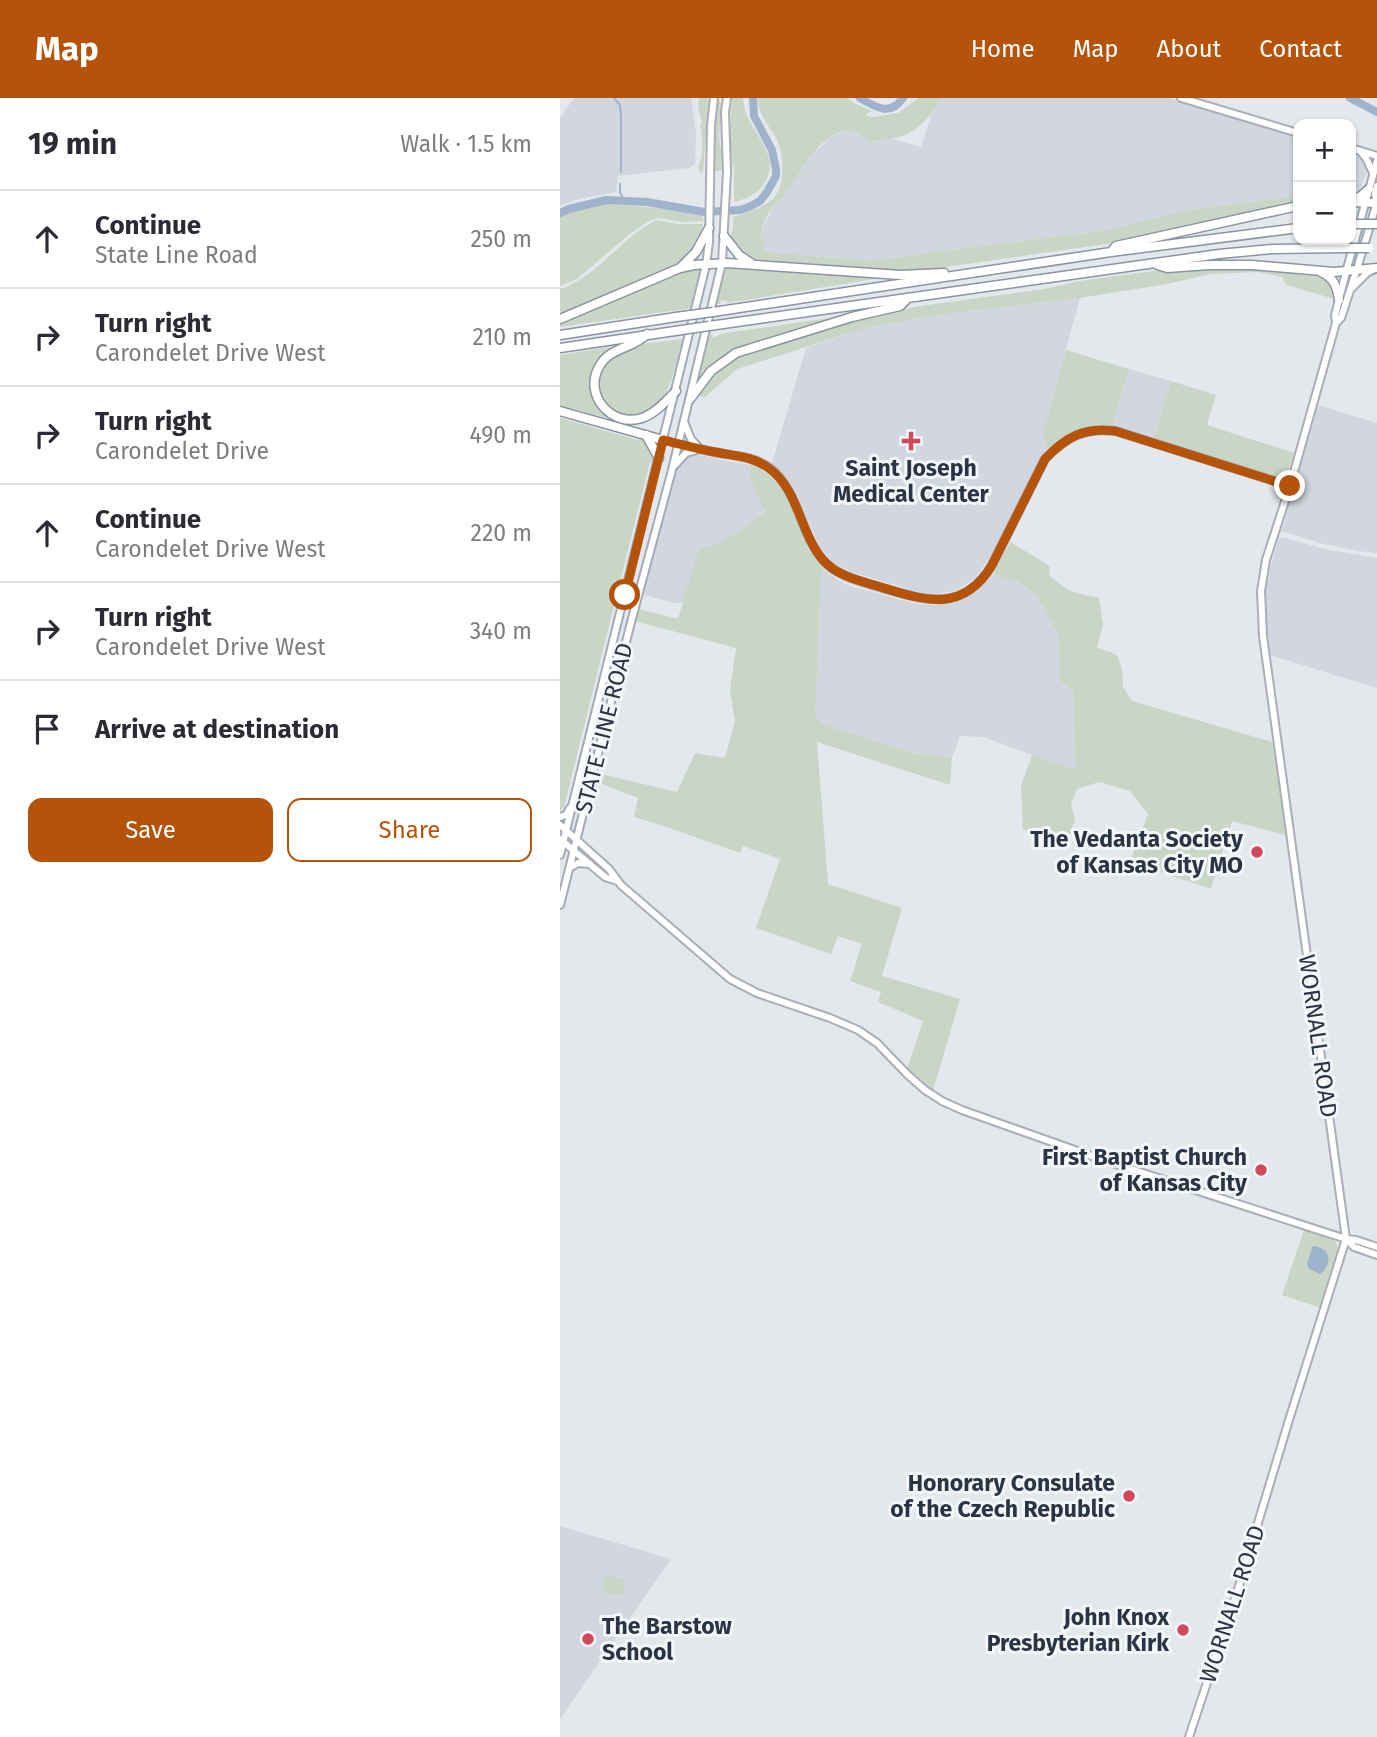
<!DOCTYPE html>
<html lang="en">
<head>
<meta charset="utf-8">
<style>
	body { margin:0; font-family:"Fira Sans",sans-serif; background:#f7f7f7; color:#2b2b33 }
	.controls { position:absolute; right:21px; top:21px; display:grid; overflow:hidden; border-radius:14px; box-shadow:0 2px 5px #0004 }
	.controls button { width:63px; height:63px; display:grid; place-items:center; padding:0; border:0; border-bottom:2px solid #e1e1e2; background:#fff; color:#2b2b33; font:35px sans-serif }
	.stop { position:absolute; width:21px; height:21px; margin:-16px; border:5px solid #b45309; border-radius:50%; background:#fff }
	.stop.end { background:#b45309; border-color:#fff; box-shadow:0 2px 7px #0008 }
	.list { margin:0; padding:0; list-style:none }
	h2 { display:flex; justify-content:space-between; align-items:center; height:91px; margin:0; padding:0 28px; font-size:30px }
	h2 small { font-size:23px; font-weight:400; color:#7c7c81 }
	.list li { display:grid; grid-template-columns:46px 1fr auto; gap:21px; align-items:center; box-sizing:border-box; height:98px; padding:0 28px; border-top:2px solid #e1e1e2 }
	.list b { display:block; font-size:26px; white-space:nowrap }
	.list p { margin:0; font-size:23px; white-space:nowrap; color:#7c7c81 }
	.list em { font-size:23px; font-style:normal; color:#7c7c81 }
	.actions { display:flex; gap:14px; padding:21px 28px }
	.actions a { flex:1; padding:16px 0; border:2px solid #b45309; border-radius:14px; text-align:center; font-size:24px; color:#b45309 }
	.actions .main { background:#b45309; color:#fff }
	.icon { flex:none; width:38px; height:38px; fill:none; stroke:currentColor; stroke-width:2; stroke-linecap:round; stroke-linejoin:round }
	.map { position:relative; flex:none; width:817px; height:1639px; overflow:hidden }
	header { display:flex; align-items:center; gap:42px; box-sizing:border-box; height:98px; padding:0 35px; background:#b45309; color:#fff }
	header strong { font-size:33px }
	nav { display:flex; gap:38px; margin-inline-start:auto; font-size:24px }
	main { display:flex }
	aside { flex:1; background:#fff }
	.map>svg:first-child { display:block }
	.built { fill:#d2d6de }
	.green { fill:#c9d6c5 }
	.water { fill:#9fb4cc }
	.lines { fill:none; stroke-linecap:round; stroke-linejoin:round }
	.stream { stroke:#9fb4cc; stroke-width:2 }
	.river { stroke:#9fb4cc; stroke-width:8 }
	.secondary-casing { stroke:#a9aeb7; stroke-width:10 }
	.primary-casing { stroke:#a3abb8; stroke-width:10 }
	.highway-casing { stroke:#8b94a3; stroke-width:11 }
	.secondary { stroke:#fff; stroke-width:6 }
	.primary { stroke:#fff; stroke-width:6 }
	.highway { stroke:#fff; stroke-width:8 }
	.highway-bridge-casing { stroke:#8b94a3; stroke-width:11; stroke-linecap:butt }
	.highway-bridge { stroke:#fff; stroke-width:8 }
	.route { stroke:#b45309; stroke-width:9 }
	.poi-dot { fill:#d1495b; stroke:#f4f6f9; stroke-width:2.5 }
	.labels { text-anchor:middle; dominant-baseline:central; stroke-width:6; stroke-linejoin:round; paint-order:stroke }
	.poi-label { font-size:23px; font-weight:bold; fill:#2b3445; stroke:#f4f6f9; text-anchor:end }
	.street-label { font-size:23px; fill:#2b3445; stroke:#f4f6f9 }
</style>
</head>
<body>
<header>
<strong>Map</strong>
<nav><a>Home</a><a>Map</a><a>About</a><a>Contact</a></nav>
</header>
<main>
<aside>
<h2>19 min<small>Walk · 1.5 km</small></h2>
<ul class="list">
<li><svg class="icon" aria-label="ahead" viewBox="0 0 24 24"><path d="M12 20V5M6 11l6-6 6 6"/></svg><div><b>Continue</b><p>State Line Road</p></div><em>250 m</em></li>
<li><svg class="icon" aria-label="right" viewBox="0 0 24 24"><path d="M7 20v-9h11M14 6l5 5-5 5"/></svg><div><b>Turn right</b><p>Carondelet Drive West</p></div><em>210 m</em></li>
<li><svg class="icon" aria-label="right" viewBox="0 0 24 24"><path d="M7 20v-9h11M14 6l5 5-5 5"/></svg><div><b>Turn right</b><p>Carondelet Drive</p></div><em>490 m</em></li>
<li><svg class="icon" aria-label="ahead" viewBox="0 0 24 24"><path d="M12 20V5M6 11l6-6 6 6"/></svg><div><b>Continue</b><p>Carondelet Drive West</p></div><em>220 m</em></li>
<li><svg class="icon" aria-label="right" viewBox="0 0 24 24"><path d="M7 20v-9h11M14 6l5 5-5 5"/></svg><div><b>Turn right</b><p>Carondelet Drive West</p></div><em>340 m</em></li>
<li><svg class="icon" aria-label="arrive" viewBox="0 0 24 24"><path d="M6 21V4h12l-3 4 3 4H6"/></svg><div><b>Arrive at destination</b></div></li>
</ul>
<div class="actions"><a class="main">Save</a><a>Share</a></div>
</aside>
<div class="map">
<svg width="817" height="1639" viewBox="0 0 817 1639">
	<rect width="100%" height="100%" fill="#e4e7ec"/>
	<path class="built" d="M14,0H131L136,33L135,66L131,69L128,70L58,78L56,94L19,101L0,108V20Z
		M381,0H609L738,39V98L634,111L542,133L390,152L311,163L202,154L200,135L212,111L221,101L252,57L271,39L283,33L294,34L304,38L310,44L330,40L361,49L373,12Z
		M791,57L804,62L807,73L799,95L791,100Z
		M520,200L483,335L486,352L431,458L415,480L395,493L369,497L291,474L273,465L259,448L232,390L224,377L212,365L246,250L309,229L385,216Z
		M569,271L611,283L594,341L551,330Z
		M758,307L817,325V455L798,453L760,445L722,433Z
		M135,356L167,363L192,367L189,378L205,412L182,431L158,446L139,450L124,505H114L85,497L83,494V488L115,376L120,366L124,361Z
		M722,439L764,451L817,460V590L710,557L705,511V496L710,471L718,442Z
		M264,471L279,483L293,489L353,505L372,507L392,505L410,497L433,476L458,484L476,496L499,539L500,583L513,593L516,673L423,639L400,638L392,660L354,655L267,628L255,619L261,476Z
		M0,1428L111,1461L0,1621Z"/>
	<path class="green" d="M139,0H147L149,4L143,73L141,75L138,70C144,58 143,39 140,26L142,24L138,10Z
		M172,0H183C184,7 185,15 189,22C198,40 215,56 208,78C202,94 189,100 174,104V68L172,67L170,31Z
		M198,0H287L294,5L312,13L306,16L307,18L314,19L338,15L359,0H381C372,17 358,34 339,39C329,41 319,41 310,44C302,36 291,31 280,34C254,44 239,78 223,99C219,104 214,107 211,111C206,119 199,132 201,142L205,146L203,154L311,163L390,152L542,133L634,111L738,98V105L567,143L379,170L335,173L263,169L193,162C182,158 172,146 171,134L173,133V119C181,117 208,107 213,101C225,90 224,58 218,44C211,29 198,18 198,0Z
		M157,3H160L161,8L159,41L162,58L161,73H154V27Z
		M41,105L106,111L143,118V123L122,124L98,120L89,123L71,135L17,181L0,188V119L27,108Z
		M96,122L119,126H143L142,134L139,146L118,166L0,217V191C36,180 61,140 96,122Z
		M166,168L327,179L167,205V203L161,202L160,206H156Z
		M631,168H674L761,178C771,183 775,190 774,201L727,187L722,179L698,174L651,176L607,186L520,200L385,216L309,229L177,271L145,299L139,298L149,283L159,271L171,263L222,244L308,218L360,208L484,191L520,183Z
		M137,170L141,173L132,210L0,229V225L129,171Z
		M282,218L188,249L138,283L148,241H149L150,237H152V239L158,238L159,236Z
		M123,241C117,260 113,286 101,302C78,333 27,314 40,277C43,269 45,264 52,259C71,244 102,244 123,241Z
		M56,248L57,249L50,254L32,286L51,320V321L0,307V257Z
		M506,252L569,271L551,330C525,327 507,336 486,352L483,335Z
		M611,283L656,297L647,327L734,355L725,381L721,382L594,341Z
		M0,320L78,342L80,340C90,345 94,354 93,364H90L4,709L0,713Z
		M192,367C230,382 231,418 248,450C252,458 259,464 264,471L261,476L255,619L267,628L354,655L392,660L390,687L257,644L268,786L342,810L322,878L400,901L373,992L347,971L363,923L318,904L321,894L290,883L302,846L278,838L271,856L196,830L220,761L183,748L180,755L107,729L74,719L78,700L35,683L37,675L117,694L135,655L165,660L175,624L170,593L176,550L75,523L79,511L118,521L139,450L158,446L182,431L205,413L189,378Z
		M450,444L490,468L489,477C508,494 514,495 539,500L543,527L537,549L557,557L562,571L563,589L572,603L712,644L723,708L725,737L672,723L651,791L570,764L588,716L570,693L539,684L517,691L511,707L515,722L506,747L463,731L461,688L472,657L516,672L513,593L500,583L499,539L476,496L458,484L433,476Z
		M744,1132L775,1143L778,1149L761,1210L722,1197Z
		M44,1478L64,1480L63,1496L43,1495Z"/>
	<path class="water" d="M754,1148C771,1150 773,1166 760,1176L749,1171L747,1166L752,1149Z"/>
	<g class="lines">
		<path class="stream" d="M54,0L60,7L61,19V74
			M60,86V95L65,103"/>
		<path class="river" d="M300,0C315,9 330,19 343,0
			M790,0L817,14
			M0,115L9,111L46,102L87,104L144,114L180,112L189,109L200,103L207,94L216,78V71L212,52L194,18L193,0"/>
		<g class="secondary-casing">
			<path id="secondary" d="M621,0L738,35
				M791,50L817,58
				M162,165L167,74L165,14L167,0
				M146,167L149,144L151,27L154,0
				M792,190L808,174L813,172
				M776,225L781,220L797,171
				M118,346C130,348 142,352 154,354C174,358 193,358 210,370C239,393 239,435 263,462C277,478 299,483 319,489C365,502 402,516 432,467L485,361C506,339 524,329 556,333L730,388
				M0,727L49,771L61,787L170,881L197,895L270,920L298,932L317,945L348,977L365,992L382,1003L402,1012L540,1061L786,1141L796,1142L817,1149
				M0,741L45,779L57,783
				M786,1141L794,1149L817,1157
				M629,1639L679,1488L729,1322L786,1141L703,538L701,493L706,462L730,388L776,225L775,217L786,174"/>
		</g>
		<g class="primary-casing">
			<path id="primary" d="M800,53L806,60L813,75
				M817,105L815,96L817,88
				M797,171L817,104
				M786,174L817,63
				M115,367L126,355L140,351L131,341L124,324
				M0,719L6,717L10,710
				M0,757L146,167
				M11,769L18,765L30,766
				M0,807L70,528L112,372L162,165"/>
		</g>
		<g class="highway-casing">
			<path id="highway" d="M792,103L801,98L809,91
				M791,104L817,105
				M164,138L179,157L191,165
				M551,154L556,148L738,108
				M598,167L607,170L649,167H692L774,174L817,170
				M121,169L136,154L149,130
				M761,174C774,180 777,188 779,202
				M153,214L551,154L738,130
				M0,221L120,170L134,167L167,165L340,177L384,175
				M149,228L659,156L713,151L785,150
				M87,236C73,251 49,249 39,269C23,297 52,330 82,320C96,315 106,303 116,293
				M0,237L116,219
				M0,250L115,233
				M130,301L151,273L176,255L292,219L340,208L346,202
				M0,313L103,342
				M86,337L99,360"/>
		</g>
		<use href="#secondary" class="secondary"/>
		<use href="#primary" class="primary"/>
		<use href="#highway" class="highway"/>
		<g class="highway-bridge-casing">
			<path id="highway-bridge" d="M791,126H817
				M785,150H809
				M116,219L153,214
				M115,233L149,228"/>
		</g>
		<use href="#highway-bridge" class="highway-bridge"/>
	</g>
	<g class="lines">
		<path class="route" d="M65,497L103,342C120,346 137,351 155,354C174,358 194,358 210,371C239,393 240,435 263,462C276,477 296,482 314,487C360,501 402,518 432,467L485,361C506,339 524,329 555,333L730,388"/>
	</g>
	<g class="poi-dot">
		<path d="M347.5 332.5h7v7h7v7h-7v7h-7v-7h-7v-7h7z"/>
		<circle cx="697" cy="754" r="7"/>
		<circle cx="701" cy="1072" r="7"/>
		<circle cx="569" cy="1398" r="7"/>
		<circle cx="623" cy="1532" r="7"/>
		<circle cx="28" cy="1541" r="7"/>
	</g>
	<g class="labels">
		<g class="poi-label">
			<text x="351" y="370" text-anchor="middle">Saint Joseph<tspan x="351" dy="26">Medical Center</tspan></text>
			<text x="683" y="741">The Vedanta Society<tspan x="683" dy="26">of Kansas City MO</tspan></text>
			<text x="687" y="1059">First Baptist Church<tspan x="687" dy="26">of Kansas City</tspan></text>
			<text x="555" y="1385">Honorary Consulate<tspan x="555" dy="26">of the Czech Republic</tspan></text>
			<text x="609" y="1519">John Knox<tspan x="609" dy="26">Presbyterian Kirk</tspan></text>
			<text x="42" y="1528" text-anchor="start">The Barstow<tspan x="42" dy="26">School</tspan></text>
		</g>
		<g class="street-label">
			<text transform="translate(44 630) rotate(-76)">STATE LINE ROAD</text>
			<text transform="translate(758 938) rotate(82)">WORNALL ROAD</text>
			<text transform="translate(672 1506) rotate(-72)">WORNALL ROAD</text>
		</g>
	</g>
</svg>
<div class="controls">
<button>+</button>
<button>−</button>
</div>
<div class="stop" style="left:65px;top:497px"></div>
<div class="stop end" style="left:730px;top:388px"></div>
</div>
</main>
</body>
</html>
